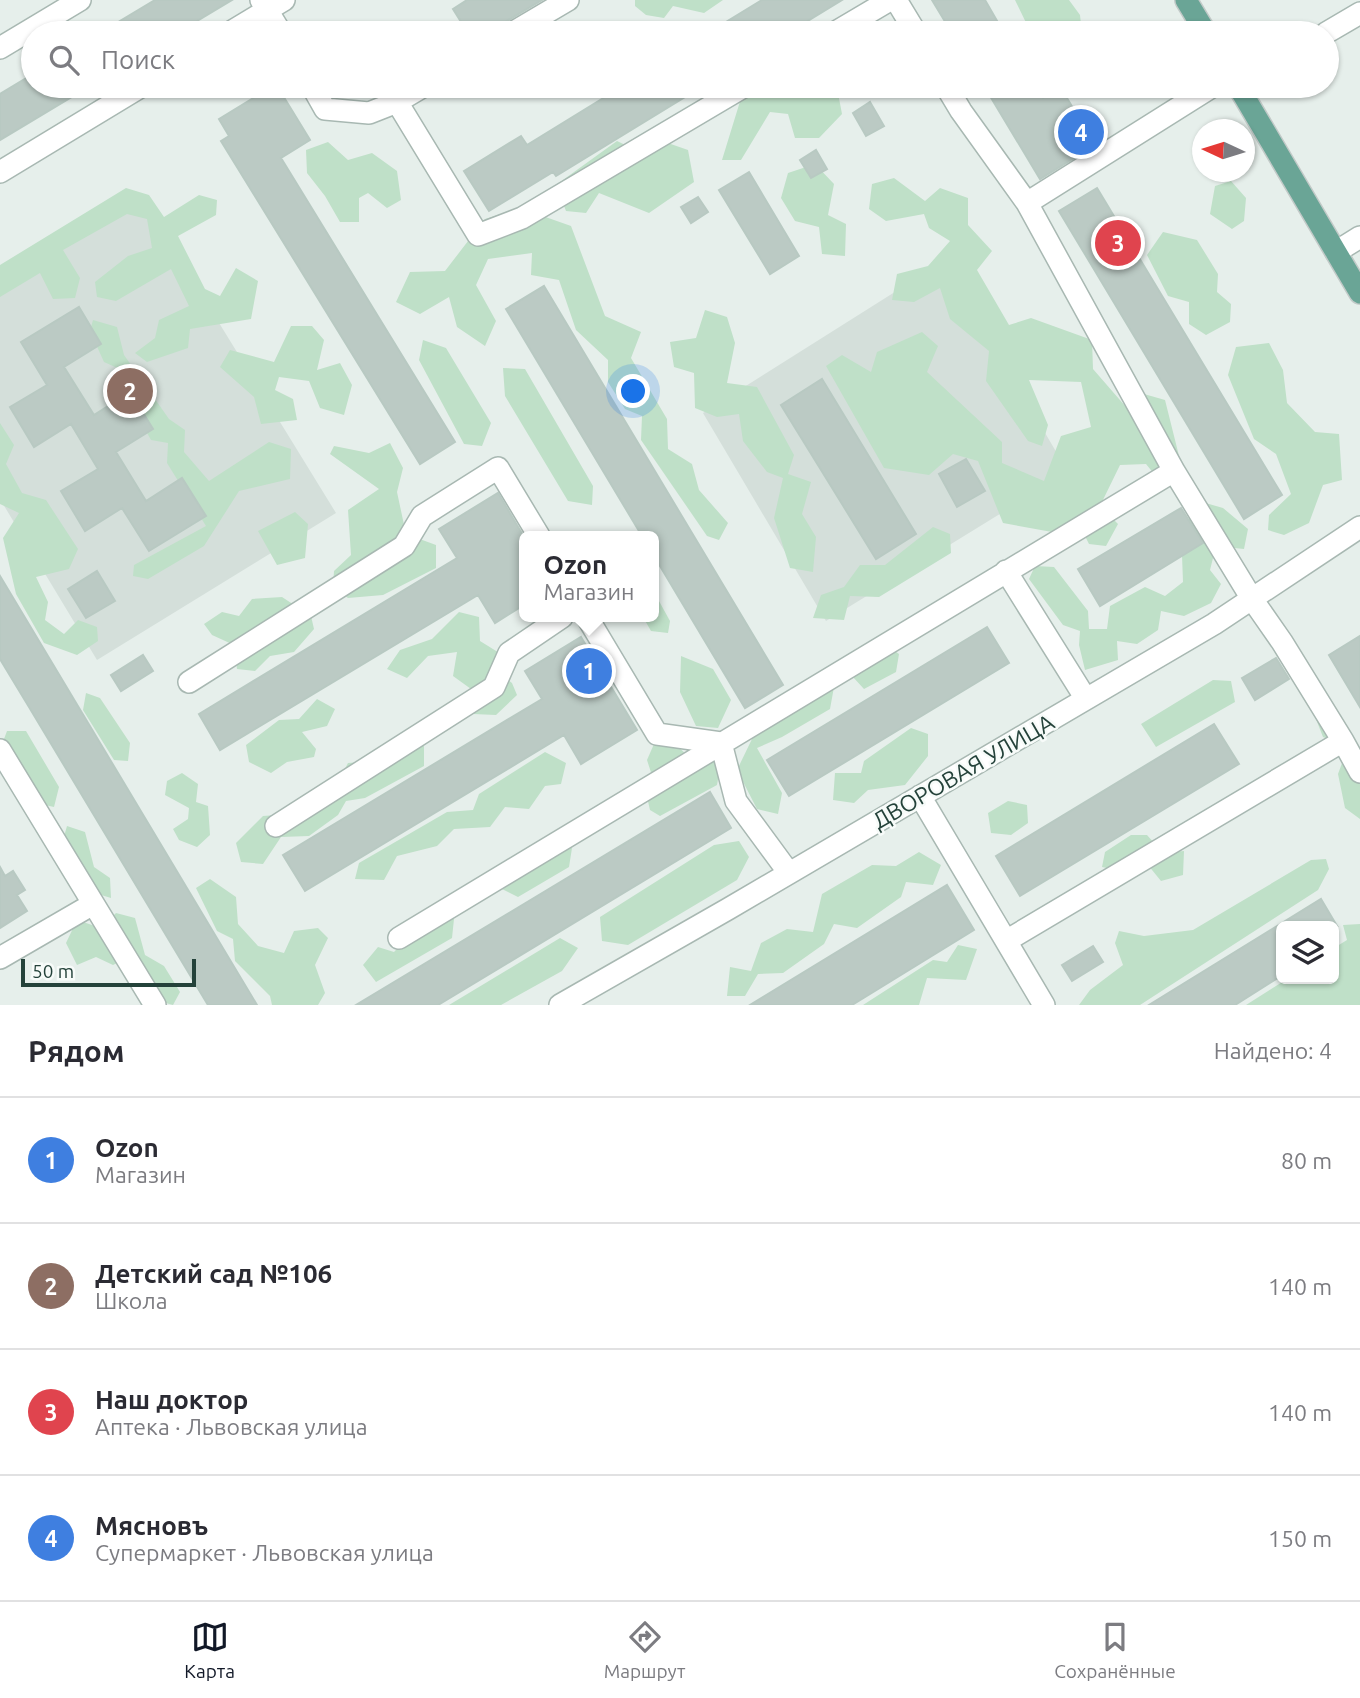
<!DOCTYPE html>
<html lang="ru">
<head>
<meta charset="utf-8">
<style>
	body { margin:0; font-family:Ubuntu,sans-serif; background:#f2f2f3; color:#2b2b33 }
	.controls { position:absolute; right:21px; bottom:21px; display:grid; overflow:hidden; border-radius:10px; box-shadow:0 2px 5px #0004 }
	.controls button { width:63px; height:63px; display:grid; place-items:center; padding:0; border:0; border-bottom:2px solid #e1e1e2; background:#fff; color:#2b2b33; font:35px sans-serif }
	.compass { position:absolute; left:1192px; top:119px; width:63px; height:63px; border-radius:50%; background:#fff; box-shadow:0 2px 5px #0004; rotate:274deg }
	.scale { position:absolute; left:21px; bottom:18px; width:175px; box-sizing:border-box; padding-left:7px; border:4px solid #24423a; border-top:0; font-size:19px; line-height:24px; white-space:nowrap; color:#24423a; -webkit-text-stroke:5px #f7fbf9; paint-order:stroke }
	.you { position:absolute; left:634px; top:392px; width:24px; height:24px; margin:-18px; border:5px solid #fff; border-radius:50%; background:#1a73e8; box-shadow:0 0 0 10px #1a73e833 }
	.badge { display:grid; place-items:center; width:46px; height:46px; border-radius:50%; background:#111827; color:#fff; font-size:23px; font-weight:700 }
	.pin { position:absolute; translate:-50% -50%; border:4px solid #fff; box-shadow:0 2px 7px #0006 }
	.popup { position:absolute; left:519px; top:531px; width:140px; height:91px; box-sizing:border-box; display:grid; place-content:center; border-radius:10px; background:#fff; filter:drop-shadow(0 2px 5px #0005); font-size:23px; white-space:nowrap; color:#7c7c81 }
	.popup b { font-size:26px; color:#2b2b33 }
	.popup::after { content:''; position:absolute; left:50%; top:100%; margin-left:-14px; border:14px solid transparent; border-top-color:#fff }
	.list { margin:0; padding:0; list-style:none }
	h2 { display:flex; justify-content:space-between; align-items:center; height:91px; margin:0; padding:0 28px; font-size:30px }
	h2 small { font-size:23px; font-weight:400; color:#7c7c81 }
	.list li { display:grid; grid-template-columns:46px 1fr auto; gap:21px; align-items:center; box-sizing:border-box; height:126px; padding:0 28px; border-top:2px solid #e1e1e2 }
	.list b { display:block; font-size:26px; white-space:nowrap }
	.list p { margin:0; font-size:23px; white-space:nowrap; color:#7c7c81 }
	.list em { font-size:23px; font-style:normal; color:#7c7c81 }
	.icon { flex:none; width:38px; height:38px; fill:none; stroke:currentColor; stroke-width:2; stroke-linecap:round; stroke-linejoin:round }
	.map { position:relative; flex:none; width:1360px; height:1005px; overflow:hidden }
	.search { position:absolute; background:#fff; box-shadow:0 2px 5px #0004; left:21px; right:21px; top:21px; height:77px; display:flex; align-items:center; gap:18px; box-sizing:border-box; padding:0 24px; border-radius:38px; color:#7c7c81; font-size:26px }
	.sheet { height:595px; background:#fff }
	nav { display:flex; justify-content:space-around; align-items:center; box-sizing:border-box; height:98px; border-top:2px solid #e1e1e2; background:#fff; font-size:19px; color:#7c7c81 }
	nav a { display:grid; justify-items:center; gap:4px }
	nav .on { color:#111827 }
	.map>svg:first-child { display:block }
	.built { fill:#d4dfda }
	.green { fill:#bfe0c8 }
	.building { fill:#bbcac4; stroke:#b8c9c2; stroke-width:2 }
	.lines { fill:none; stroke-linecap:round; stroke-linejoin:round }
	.minor-casing { stroke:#a8b8b2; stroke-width:24 }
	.major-casing { stroke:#c2cac8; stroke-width:24 }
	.minor { stroke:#fff; stroke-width:21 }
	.major { stroke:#6aa596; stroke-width:21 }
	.labels { text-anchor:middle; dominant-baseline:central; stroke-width:5; stroke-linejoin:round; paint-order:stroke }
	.street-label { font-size:23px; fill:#24423a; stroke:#f7fbf9 }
</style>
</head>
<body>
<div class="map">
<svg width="1360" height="1005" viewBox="0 0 1360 1005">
	<rect width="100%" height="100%" fill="#e6efeb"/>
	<path class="built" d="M141,196L336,513L97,660L0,499V283Z
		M944,261L1068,472L826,621L703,413Z"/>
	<path class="green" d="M635,0H723L704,13L673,6L664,18L646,15L635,6Z
		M1015,0H1069L1080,15L1082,33H1031Z
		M776,86H846L838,93L842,114L819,138H795L788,114L770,112L741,160H722L742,95L774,89Z
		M617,141L644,154L665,142L688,150L694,182L649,213L599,193L586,213L566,211L556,185Z
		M328,142L348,160L372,153L397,171L401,200L387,208L368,193L359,198V222H340L325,196L307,173L306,150Z
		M815,164L834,184L828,215L846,224L845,256L822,254L819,227L795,221L781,198L788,173Z
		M894,178L925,201L940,188L968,198V225L992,251L977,270L1009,325L1031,318L1092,340L1093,369L1126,407L1144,394L1165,400L1182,468L1163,485L1146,464L1120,465L1100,506L1118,524L1106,546L1089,544L1078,522L1052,532L1003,523L978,461L953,454L929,475L884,468L826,366L842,355L871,372L877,352L922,332L938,346L927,372L1002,442V463L1044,481L1061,436L1091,427L1081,382L1029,380L1048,425L1042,446L1028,441L986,381L989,351L950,319L940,288L914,302L892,300L897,274L928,266L950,241L929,228L924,214L886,221L869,209L872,184Z
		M1231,181L1246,198L1244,221L1232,229L1210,214L1215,186Z
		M126,188L149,195L164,217L199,195L217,200L216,215L178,236L205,289L220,296L236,268L258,281L251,319L190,329L188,348L147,362L135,353L155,338L159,320L189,306L171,269L116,301L97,297L95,282L128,256L152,248L147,219L127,214L63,250L80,278L75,298L53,299L40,273L0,297V265Z
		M520,208L571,226L605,316L641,332L631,358L667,419L668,449L692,464L699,490L728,523L719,540L707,536L641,440L642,416L625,409L608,382V360L576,330L559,280L531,275L532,253L488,259L476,285L496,321L485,346L457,327L449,297L420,314L396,302L410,272L445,271L485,219Z
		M1163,232L1197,240L1218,274L1217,292L1231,304L1230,322L1206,335L1189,324V302L1168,296L1147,255Z
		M705,310L727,317L735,343L727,383L757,387L794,455L788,474L811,482L802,514L816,537L813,572L790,568L774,518L783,478L767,472L743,441L739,414L717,417L695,408L694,373L674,367L670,342L696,338Z
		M93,320L117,327L124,355L169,419L185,430L184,452L209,481L269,442L291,449L290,479L239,491L204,546L148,579L133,576L134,565L206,526L167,463L168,443L151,440L122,388V370L104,362L90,331Z
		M291,326H312L324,340L317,370L340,363L352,385L344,415L320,408L309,381L279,377L275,390L293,399L297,420L261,424L254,397L220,367L230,350L274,362Z
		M423,340L446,348L491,423L482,446L464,444L419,360Z
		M1269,343L1283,370L1287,403L1315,432L1339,434L1342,480L1323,485L1309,523L1284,535L1268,530L1269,515L1291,494L1276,454L1254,439L1228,375L1236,347Z
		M503,368L525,369L593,486L592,505L568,501L505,396Z
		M0,423L14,445L6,464L22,493L46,500L78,549L69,569L36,577L48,602L45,620L64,634L78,620L97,627L98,641L77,655L44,643L16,594L3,538L19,513L0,504Z
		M390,443L403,468L397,492L406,534L436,545V568L383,595L348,598L333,587L334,571L351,555L348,510L379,489L330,454L334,446L369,453Z
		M1202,502L1223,508L1248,529L1244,549L1216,546L1210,570L1221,584L1211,603L1184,616L1161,611L1158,630L1137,644L1117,641L1118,660L1085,670L1079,645L1080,631L1063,625L1029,579L1035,566L1054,567L1088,611L1089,629H1107L1110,606L1145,587L1165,596L1183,582L1181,529Z
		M295,512L308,524L305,558L277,565L258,531Z
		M933,527L950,534L951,553L879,597L850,596L844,620L813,618L821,595L844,587L860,565H885Z
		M654,592L670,621L668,633L651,631L643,617H654Z
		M282,597L311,616L314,629L294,652L270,656L255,671L237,669L234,645L212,635L204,624L222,612L239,616L252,599Z
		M459,612L479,617L480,641L501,654L496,671L512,683L517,695L496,715L473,714L471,689L453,676L457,652L428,656L407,678L387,669L400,650L432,639Z
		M879,640L899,654L896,672L864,689L852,676Z
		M681,656L713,669L731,700L718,728L696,726L680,692Z
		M1213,680L1231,681L1235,702L1156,747L1141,724Z
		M834,687L830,709L782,737L757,748L782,793L778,814L757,809L737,770L752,739L754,712Z
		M86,693L100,698L130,743L128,761L114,760L83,710Z
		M1324,694L1360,754V819L1345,808L1338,774L1348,747L1323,737L1314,714Z
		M317,699L335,709L327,726L302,732L316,749L314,757L287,762L271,773L249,762L246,745L279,720L299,719Z
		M911,728L928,734V756L905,785L868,790L854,803L833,800L835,773H861L864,761Z
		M7,731H26L59,787L54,807L36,803L1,747Z
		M403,740L424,746V766L365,798L346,801L338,815L309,836L281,837L263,864L241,862L236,843L263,816L290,814L327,803L348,763L388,760Z
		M674,743L687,755L722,758L717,785L660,816L650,810L647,797L656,788L647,760L654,744Z
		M545,752L566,763L561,784L545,786L529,809L505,807L490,827L454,829L437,846L397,856L384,880L355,879L359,863L447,812L473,810L479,794Z
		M182,773L198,784L196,802L208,806L210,835L197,847L179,840L173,829L188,819L189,808L165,795L167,781Z
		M1008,801L1027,805L1028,823L1011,835L991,833L988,813Z
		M67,826L85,832L94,867L110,878L111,898L88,891L84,867L61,847Z
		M1131,835H1147L1163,853L1184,851L1183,875L1161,881L1139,854L1116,870L1102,867L1105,852Z
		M739,841L749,857L737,880L628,945L602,941L600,917L714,845Z
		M547,845L572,848L569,867L518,897L502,889V871Z
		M919,852L941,865L933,885L906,882L901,897L857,928L834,924L824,944L783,973L758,974L745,996H727L730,967L751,971L761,943L787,929L813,932L822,894L872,865L896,866Z
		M1326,859L1329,869L1318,890L1140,1005H1079L1090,990L1123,965L1115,943L1119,931L1144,936L1193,930L1311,860Z
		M210,879L236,897L238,924L258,946L284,953L294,931L318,928L328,938L315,965L325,993L318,1005H272L270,996L235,961L233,939L217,931L196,888Z
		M434,910L454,919L452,938L376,982L363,965L378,947L394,952Z
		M116,913L135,918L145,955L164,966L180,992L173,1005L155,1000L139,972L137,953L113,965L96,957L77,965L66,943L77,920L101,928Z
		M1360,924V1005H1246L1287,979H1334V948L1347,940L1343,925Z
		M560,938L578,948L562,971L501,1005H449Z
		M958,945L977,949L966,980L927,978L919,1005H863L933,960L947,962Z"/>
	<path class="building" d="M155,0H232L177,33H100Z
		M467,0H542L505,22L500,30L494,33H468L453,9Z
		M762,0H842L788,33H708Z
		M932,0H985L1004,33H952Z
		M33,74V86H90L0,140V94Z
		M273,86H277L310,140L281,158L455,442L420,464L221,141L229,136L219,119Z
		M623,86H703L556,176L553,172L489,211L464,171L521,136L527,145Z
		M984,86H1036L1043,98L1061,88L1095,145L1040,179Z
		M870,102L884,126L866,136L853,113Z
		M816,150L827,169L811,178L800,160Z
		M749,172L799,256L770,274L719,190Z
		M1097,188L1282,495L1244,519L1059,211Z
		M698,197L708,212L691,223L681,207Z
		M544,286L783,685L745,708L654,556V536H642L506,309Z
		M79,307L101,344L64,367L94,415L130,392L153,429L116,452L146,501L182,478L206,516L149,551L122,508L85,531L61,491L98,469L71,424L34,447L10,407L47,385L21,342Z
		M822,379L916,534L876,559L781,405Z
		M966,459L985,491L957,507L939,474Z
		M498,493L524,537V605L495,623L478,595L220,750L199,714L457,558L439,529Z
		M1181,508L1203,543L1100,606L1078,569Z
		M97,571L115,601L86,618L68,589Z
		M0,576L257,1005H208L29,707L0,659Z
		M987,627L1009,663L789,796L767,760Z
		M1360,636V707L1329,655Z
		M581,637L637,730L581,764L564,735L305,891L283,855L542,699L525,671Z
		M143,655L153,671L121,691L111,675Z
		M1276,658L1289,679L1255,700L1242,678Z
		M1214,724L1239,764L1020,896L996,856Z
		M710,792L731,828L438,1005H356Z
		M0,867L5,876L13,871L25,890L17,895L27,911L0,928Z
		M947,885L974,930L852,1005H750Z
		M1321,899L1337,926H1281V976L1235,1005H1149Z
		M1093,946L1103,962L1072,981L1062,965Z"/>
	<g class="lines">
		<g class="minor-casing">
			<path id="minor" d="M261,0L281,33
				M896,0L916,33
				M229,33L284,0
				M512,33L568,0
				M834,33L890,0
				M1326,33L1360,13
				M0,48L80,0
				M312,86L325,109L369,113L397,102L424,86
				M946,86L961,111L1027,203L1174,471L1252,599L1282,642L1343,741L1360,772
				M397,102L478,235L522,218L745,86
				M0,172L142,86
				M1027,203L1213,86
				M1336,252L1360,237
				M1006,571L1086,699
				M587,617L657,734L721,743L736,801L789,873
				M189,682L404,546L422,516L498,468L539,536
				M0,750L155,1005
				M920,796L1044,1005
				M276,826L494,687L509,653L562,617
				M399,938L1174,471
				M1006,941L1343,741
				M0,958L93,904
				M560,1005L728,909L1214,624L1360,527"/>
		</g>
		<g class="major-casing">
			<path id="major" d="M1186,0L1206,33
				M1238,86L1360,293"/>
		</g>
		<use href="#minor" class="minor"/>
		<use href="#major" class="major"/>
	</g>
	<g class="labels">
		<g class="street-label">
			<text transform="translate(963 771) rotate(-30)">ДВОРОВАЯ УЛИЦА</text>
		</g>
	</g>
</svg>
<div class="controls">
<button><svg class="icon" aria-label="layers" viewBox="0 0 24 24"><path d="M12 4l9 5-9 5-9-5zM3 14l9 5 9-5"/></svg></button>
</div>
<svg class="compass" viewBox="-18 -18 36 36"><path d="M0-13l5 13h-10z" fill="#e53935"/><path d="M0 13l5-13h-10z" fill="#7c7c81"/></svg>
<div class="scale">50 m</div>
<div class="you"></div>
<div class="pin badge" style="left:589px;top:671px;background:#3f7fe0">1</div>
<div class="popup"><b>Ozon</b>Магазин</div>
<div class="pin badge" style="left:130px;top:391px;background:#8d6e63">2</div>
<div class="pin badge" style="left:1118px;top:243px;background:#e0444e">3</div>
<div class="pin badge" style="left:1081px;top:132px;background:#3f7fe0">4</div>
<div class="search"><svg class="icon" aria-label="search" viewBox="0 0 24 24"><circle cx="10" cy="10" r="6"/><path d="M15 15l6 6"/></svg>Поиск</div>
</div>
<section class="sheet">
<h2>Рядом<small>Найдено: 4</small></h2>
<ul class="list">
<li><span class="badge" style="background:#3f7fe0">1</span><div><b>Ozon</b><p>Магазин</p></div><em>80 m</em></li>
<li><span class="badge" style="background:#8d6e63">2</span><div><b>Детский сад №106</b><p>Школа</p></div><em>140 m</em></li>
<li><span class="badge" style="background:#e0444e">3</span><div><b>Наш доктор</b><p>Аптека · Львовская улица</p></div><em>140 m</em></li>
<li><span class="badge" style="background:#3f7fe0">4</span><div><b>Мясновъ</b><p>Супермаркет · Львовская улица</p></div><em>150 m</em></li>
</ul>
</section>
<nav>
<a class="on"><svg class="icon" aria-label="map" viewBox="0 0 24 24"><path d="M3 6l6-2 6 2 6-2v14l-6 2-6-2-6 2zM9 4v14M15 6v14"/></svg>Карта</a>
<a><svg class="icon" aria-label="directions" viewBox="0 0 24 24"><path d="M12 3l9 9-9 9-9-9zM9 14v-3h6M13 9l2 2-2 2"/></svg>Маршрут</a>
<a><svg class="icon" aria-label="saved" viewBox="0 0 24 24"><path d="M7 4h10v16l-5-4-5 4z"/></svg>Сохранённые</a>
</nav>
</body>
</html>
